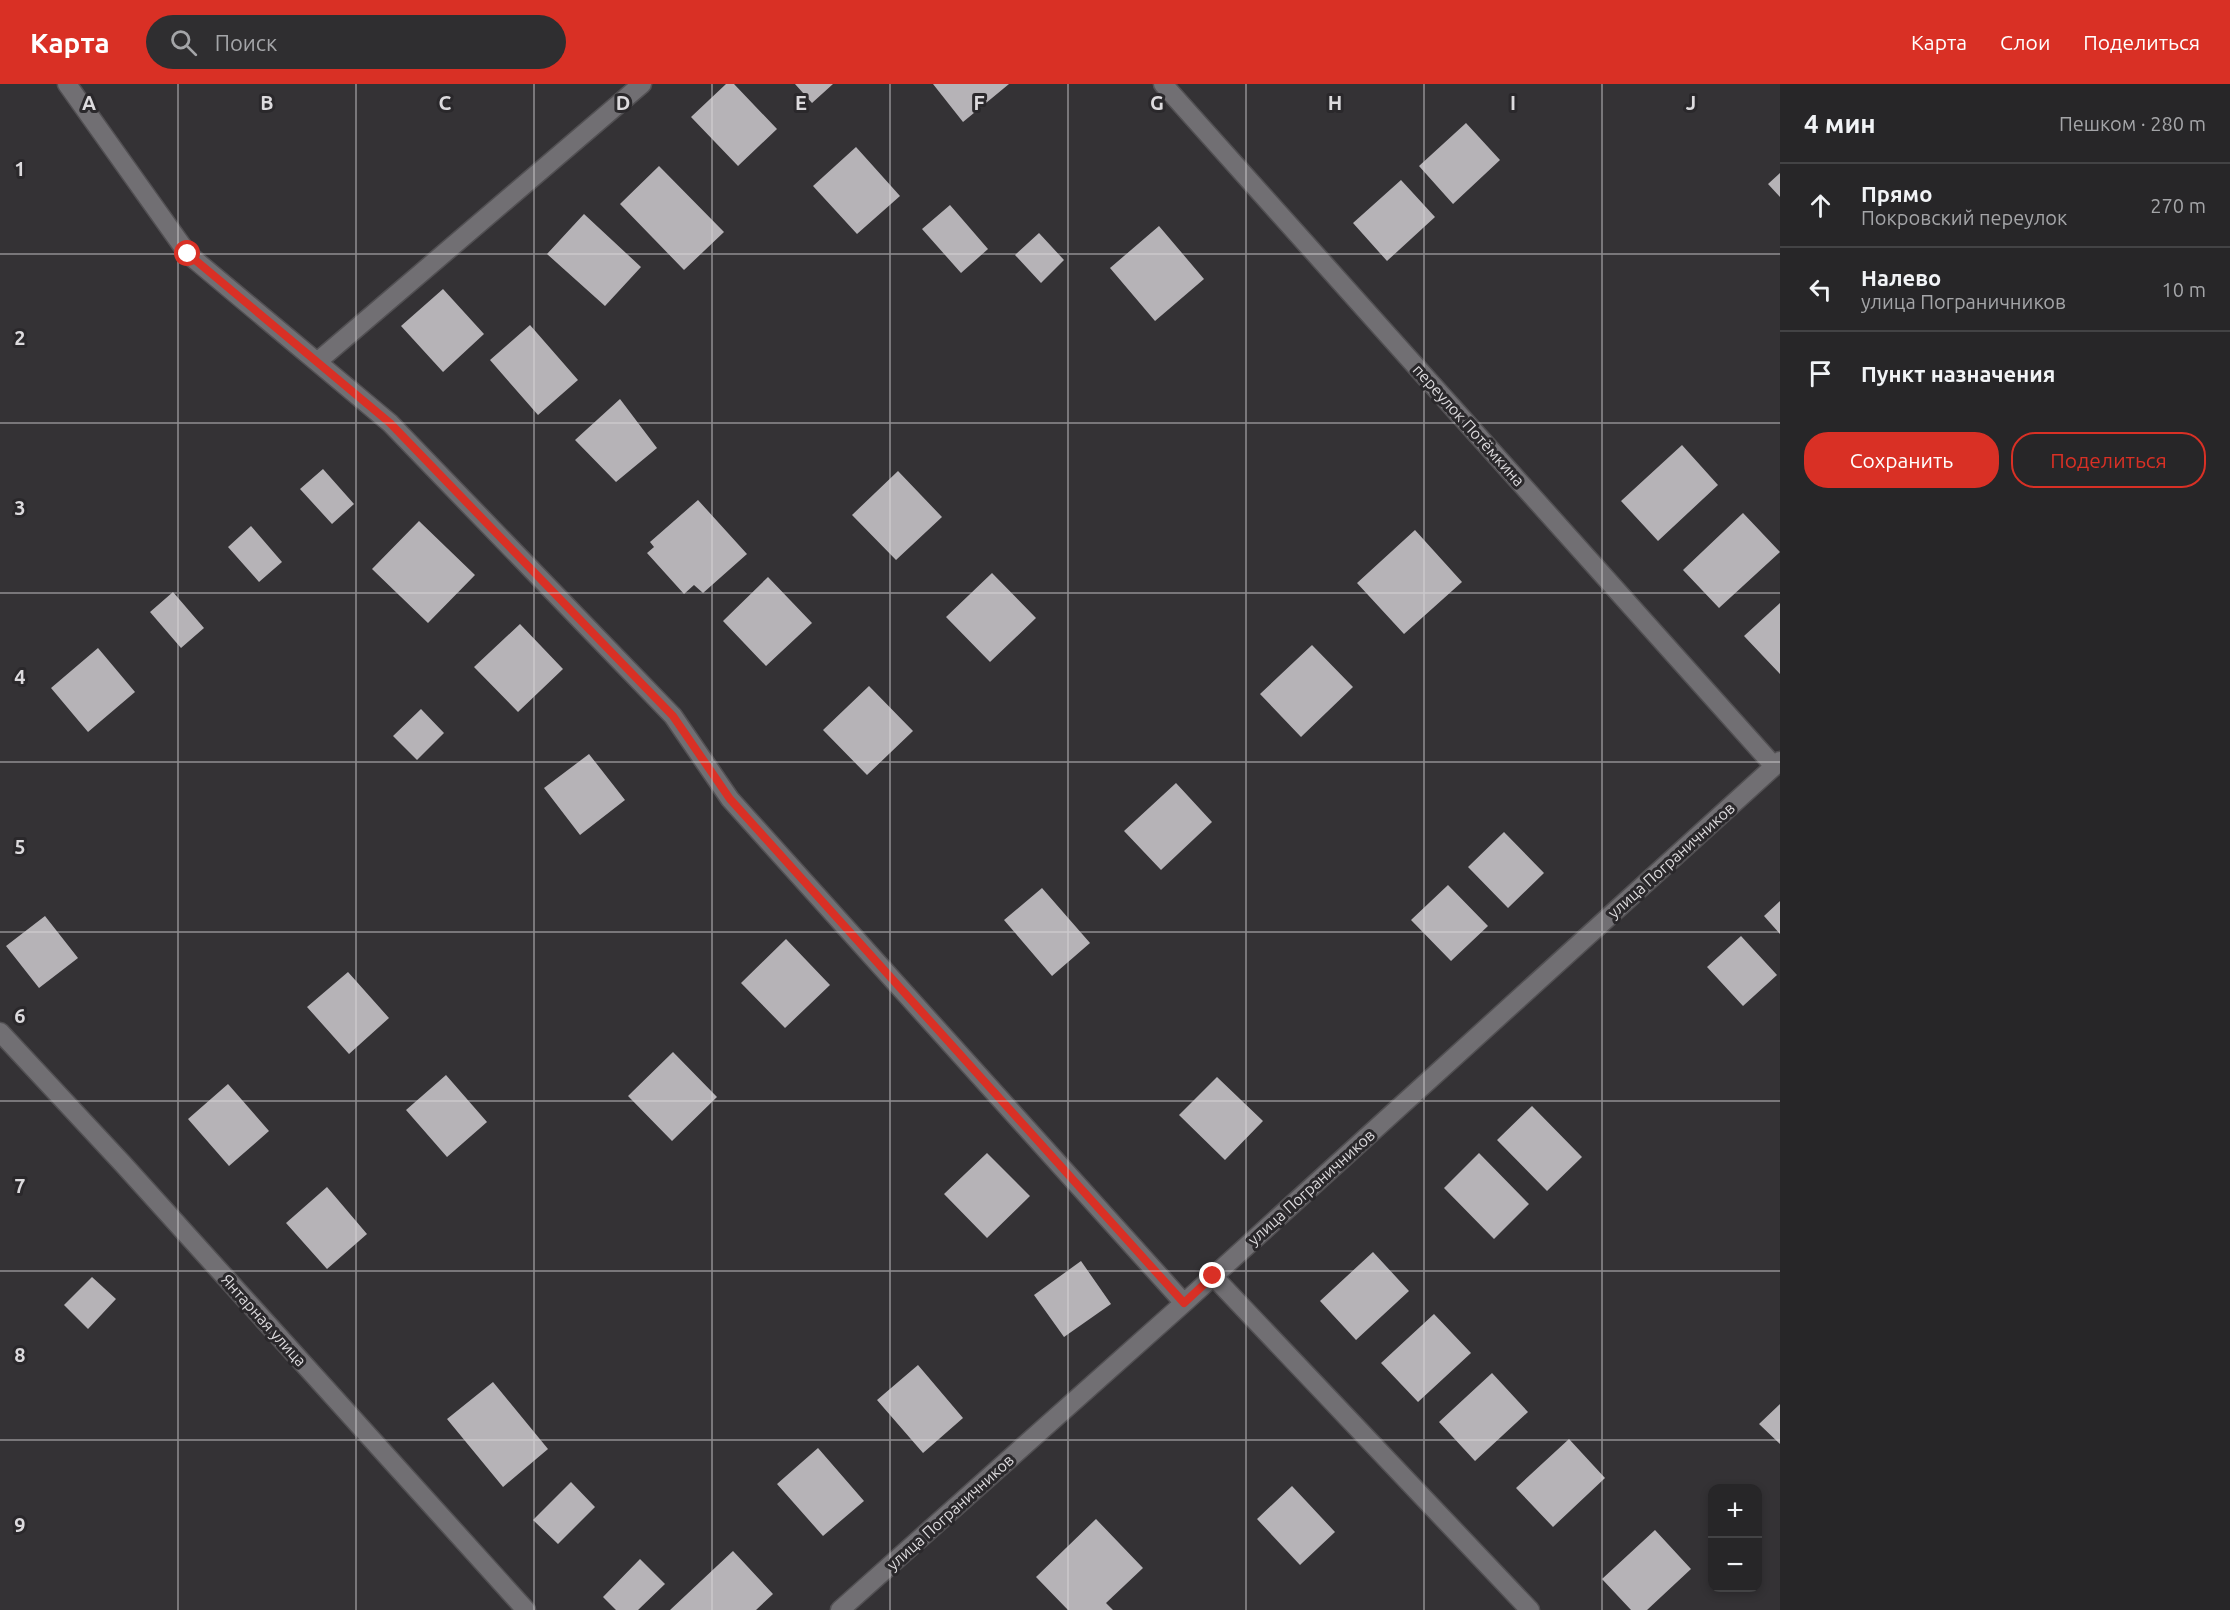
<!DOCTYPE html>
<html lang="ru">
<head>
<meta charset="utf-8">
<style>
	body { margin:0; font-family:Ubuntu,sans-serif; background:#2f2e30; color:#f1f3f6 }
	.controls { position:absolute; right:18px; bottom:18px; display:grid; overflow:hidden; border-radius:12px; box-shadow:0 3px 9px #0003 }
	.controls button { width:54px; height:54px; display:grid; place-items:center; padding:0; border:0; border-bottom:2px solid #434345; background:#272628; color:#f1f3f6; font:30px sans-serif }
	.stop { position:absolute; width:18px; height:18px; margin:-14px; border:4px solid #d93025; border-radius:50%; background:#fff }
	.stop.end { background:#d93025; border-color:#fff; box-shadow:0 2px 6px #0008 }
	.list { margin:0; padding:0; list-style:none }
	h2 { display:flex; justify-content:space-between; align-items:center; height:78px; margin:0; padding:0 24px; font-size:26px }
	h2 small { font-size:20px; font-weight:400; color:#a4a5a8 }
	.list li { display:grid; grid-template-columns:39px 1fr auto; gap:18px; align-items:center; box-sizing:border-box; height:84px; padding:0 24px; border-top:2px solid #434345 }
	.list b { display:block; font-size:22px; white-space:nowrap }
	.list p { margin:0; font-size:20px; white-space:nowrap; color:#a4a5a8 }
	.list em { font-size:20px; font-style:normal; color:#a4a5a8 }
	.actions { display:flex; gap:12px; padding:18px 24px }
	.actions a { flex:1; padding:14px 0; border:2px solid #d93025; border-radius:24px; text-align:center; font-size:21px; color:#d93025 }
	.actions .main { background:#d93025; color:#fff }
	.icon { flex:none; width:33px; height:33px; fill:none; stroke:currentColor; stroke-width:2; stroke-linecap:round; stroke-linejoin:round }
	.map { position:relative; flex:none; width:1780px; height:1526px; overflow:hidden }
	header { display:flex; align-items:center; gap:36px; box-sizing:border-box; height:84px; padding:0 30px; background:#d93025; color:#fff }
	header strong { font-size:28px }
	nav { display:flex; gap:33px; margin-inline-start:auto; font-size:21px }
	.search { width:420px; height:54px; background:#2f2e30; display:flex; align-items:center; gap:15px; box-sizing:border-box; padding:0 21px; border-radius:33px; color:#a4a5a8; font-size:22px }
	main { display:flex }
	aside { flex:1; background:#272628 }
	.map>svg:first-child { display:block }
	.building { fill:#b6b3b7 }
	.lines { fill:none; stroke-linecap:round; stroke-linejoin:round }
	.street-casing { stroke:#525053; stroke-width:21 }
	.street { stroke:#716f73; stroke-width:18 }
	.route { stroke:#d93025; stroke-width:8 }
	.grid { fill:none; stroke:#dddbde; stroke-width:1.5; stroke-opacity:0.55 }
	.labels { text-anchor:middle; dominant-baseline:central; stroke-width:6; stroke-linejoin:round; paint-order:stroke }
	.street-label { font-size:16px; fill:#dddbde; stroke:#2a282b }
	.grid-label { font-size:20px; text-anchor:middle; font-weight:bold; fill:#dddbde; stroke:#2a282b; stroke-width:6; stroke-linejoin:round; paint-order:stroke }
</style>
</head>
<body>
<header>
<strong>Карта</strong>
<div class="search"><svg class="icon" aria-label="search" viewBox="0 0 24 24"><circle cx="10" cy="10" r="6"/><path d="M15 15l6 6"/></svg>Поиск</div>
<nav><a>Карта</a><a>Слои</a><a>Поделиться</a></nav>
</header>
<main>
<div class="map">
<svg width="1780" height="1526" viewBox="0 0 1780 1526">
	<rect width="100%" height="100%" fill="#343235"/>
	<path class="building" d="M726,0H734L777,45L738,82L691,33Z
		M795,0H833L812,19Z
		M933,0H1009L963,38Z
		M1466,39L1500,76L1453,120L1419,82Z
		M856,63L900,112L857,150L813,102Z
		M659,82L724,148L684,186L620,120Z
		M1780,89V113L1768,100Z
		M1401,96L1435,133L1387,177L1353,139Z
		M950,121L988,165L961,189L922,145Z
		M584,130L641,183L605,222L547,170Z
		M1159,142L1204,195L1155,237L1110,184Z
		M1039,149L1064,176L1041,199L1015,171Z
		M443,205L484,250L443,288L401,242Z
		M530,241L578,296L538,331L490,276Z
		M620,315L657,364L616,398L575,356Z
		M1682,361L1718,401L1658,457L1621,417Z
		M323,385L354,420L332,440L300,405Z
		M898,387L942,433L896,476L852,431Z
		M698,416L747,470L703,509L694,501L684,510L647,469L654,463L650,458Z
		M1743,429L1780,468L1719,524L1683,486Z
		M419,437L475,491L428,539L372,485Z
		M251,442L282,478L259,498L228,463Z
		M1415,446L1462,498L1404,550L1357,499Z
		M992,489L1036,534L990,578L946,533Z
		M768,493L812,539L766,582L723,537Z
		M173,508L204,544L181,564L150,528Z
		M1780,519V590L1744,552Z
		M520,540L563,585L518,628L474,583Z
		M1312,561L1353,603L1301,653L1260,610Z
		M98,564L135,608L88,648L51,604Z
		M869,602L913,647L867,691L823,646Z
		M421,625L444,649L417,676L393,652Z
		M589,670L625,716L580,751L544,704Z
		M1176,699L1212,738L1161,786L1124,747Z
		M1504,748L1544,789L1508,824L1468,783Z
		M1448,801L1488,842L1451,877L1411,836Z
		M1042,804L1090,859L1052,892L1004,836Z
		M1780,817V850L1764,832Z
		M45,832L78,874L39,904L6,862Z
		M1741,852L1777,891L1743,922L1707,883Z
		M786,855L830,901L785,944L741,899Z
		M348,888L389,934L349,970L307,923Z
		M673,968L717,1013L672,1057L628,1012Z
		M446,991L487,1038L447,1073L406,1026Z
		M1217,993L1263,1037L1225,1076L1179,1031Z
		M228,1000L269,1047L229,1082L188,1035Z
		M1532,1022L1582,1073L1547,1107L1497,1056Z
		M987,1069L1030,1112L987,1154L944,1110Z
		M1479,1069L1529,1120L1494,1155L1444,1104Z
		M327,1103L367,1150L327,1185L286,1139Z
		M1373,1168L1409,1207L1356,1256L1320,1217Z
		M1081,1177L1111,1220L1064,1253L1034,1211Z
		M92,1193L116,1215L88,1245L64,1221Z
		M1434,1230L1471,1269L1418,1318L1381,1279Z
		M918,1281L963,1334L923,1369L877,1316Z
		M1492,1289L1528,1328L1475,1377L1439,1338Z
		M493,1298L548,1365L503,1403L447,1335Z
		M1780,1320V1360L1759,1340Z
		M1569,1355L1605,1394L1553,1443L1516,1404Z
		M818,1364L864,1417L823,1452L777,1400Z
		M571,1398L595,1423L558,1460L533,1436Z
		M1292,1402L1335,1448L1300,1481L1257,1435Z
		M1096,1435L1143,1484L1106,1519L1113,1526H1068L1036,1493Z
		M1655,1446L1691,1485L1647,1526H1631L1602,1495Z
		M733,1467L773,1510L756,1526H670Z
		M640,1475L665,1500L638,1526H616L603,1513Z"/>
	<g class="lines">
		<g class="street-casing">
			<path id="street" d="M67,0L188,170L390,339L673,632L730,715L1184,1219
				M1163,0L1774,682
				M317,278L642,0
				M0,948L123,1080L526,1526
				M1213,1192L1530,1526
				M840,1526L1184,1219L1780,677"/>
		</g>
		<use href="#street" class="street"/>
	</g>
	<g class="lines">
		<path class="route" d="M188,170L390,339L673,632L730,715L1184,1219L1213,1192"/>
	</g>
	<path class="grid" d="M178,0V1526M356,0V1526M534,0V1526M712,0V1526M890,0V1526M1068,0V1526M1246,0V1526M1424,0V1526M1602,0V1526M0,170H1780M0,339H1780M0,509H1780M0,678H1780M0,848H1780M0,1017H1780M0,1187H1780M0,1356H1780"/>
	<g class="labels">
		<g class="street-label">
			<text transform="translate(1469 341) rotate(48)">переулок Потёмкина</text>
			<text transform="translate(1671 776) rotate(-42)">улица Пограничников</text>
			<text transform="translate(1311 1103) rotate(-42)">улица Пограничников</text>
			<text transform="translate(264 1236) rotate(48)">Янтарная улица</text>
			<text transform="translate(950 1428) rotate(-42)">улица Пограничников</text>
		</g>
	</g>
	<g class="grid-label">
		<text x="89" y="26">A</text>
		<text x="267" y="26">B</text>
		<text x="445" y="26">C</text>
		<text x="623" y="26">D</text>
		<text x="801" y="26">E</text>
		<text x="979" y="26">F</text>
		<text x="1157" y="26">G</text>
		<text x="1335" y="26">H</text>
		<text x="1513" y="26">I</text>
		<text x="1691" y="26">J</text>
		<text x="20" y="92">1</text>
		<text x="20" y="261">2</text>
		<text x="20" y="431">3</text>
		<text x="20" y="600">4</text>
		<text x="20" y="770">5</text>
		<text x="20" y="939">6</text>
		<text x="20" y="1109">7</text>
		<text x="20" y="1278">8</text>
		<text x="20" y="1448">9</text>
	</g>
</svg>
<div class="controls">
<button>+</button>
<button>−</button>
</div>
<div class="stop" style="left:188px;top:170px"></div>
<div class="stop end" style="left:1213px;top:1192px"></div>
</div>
<aside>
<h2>4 мин<small>Пешком · 280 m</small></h2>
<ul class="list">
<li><svg class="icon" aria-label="ahead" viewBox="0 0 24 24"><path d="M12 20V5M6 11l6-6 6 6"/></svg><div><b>Прямо</b><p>Покровский переулок</p></div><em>270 m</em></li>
<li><svg class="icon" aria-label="left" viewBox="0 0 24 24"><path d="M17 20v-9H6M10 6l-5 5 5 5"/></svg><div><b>Налево</b><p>улица Пограничников</p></div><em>10 m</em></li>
<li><svg class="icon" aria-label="arrive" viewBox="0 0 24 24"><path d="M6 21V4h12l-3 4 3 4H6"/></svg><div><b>Пункт назначения</b></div></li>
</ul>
<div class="actions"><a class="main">Сохранить</a><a>Поделиться</a></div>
</aside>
</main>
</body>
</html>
